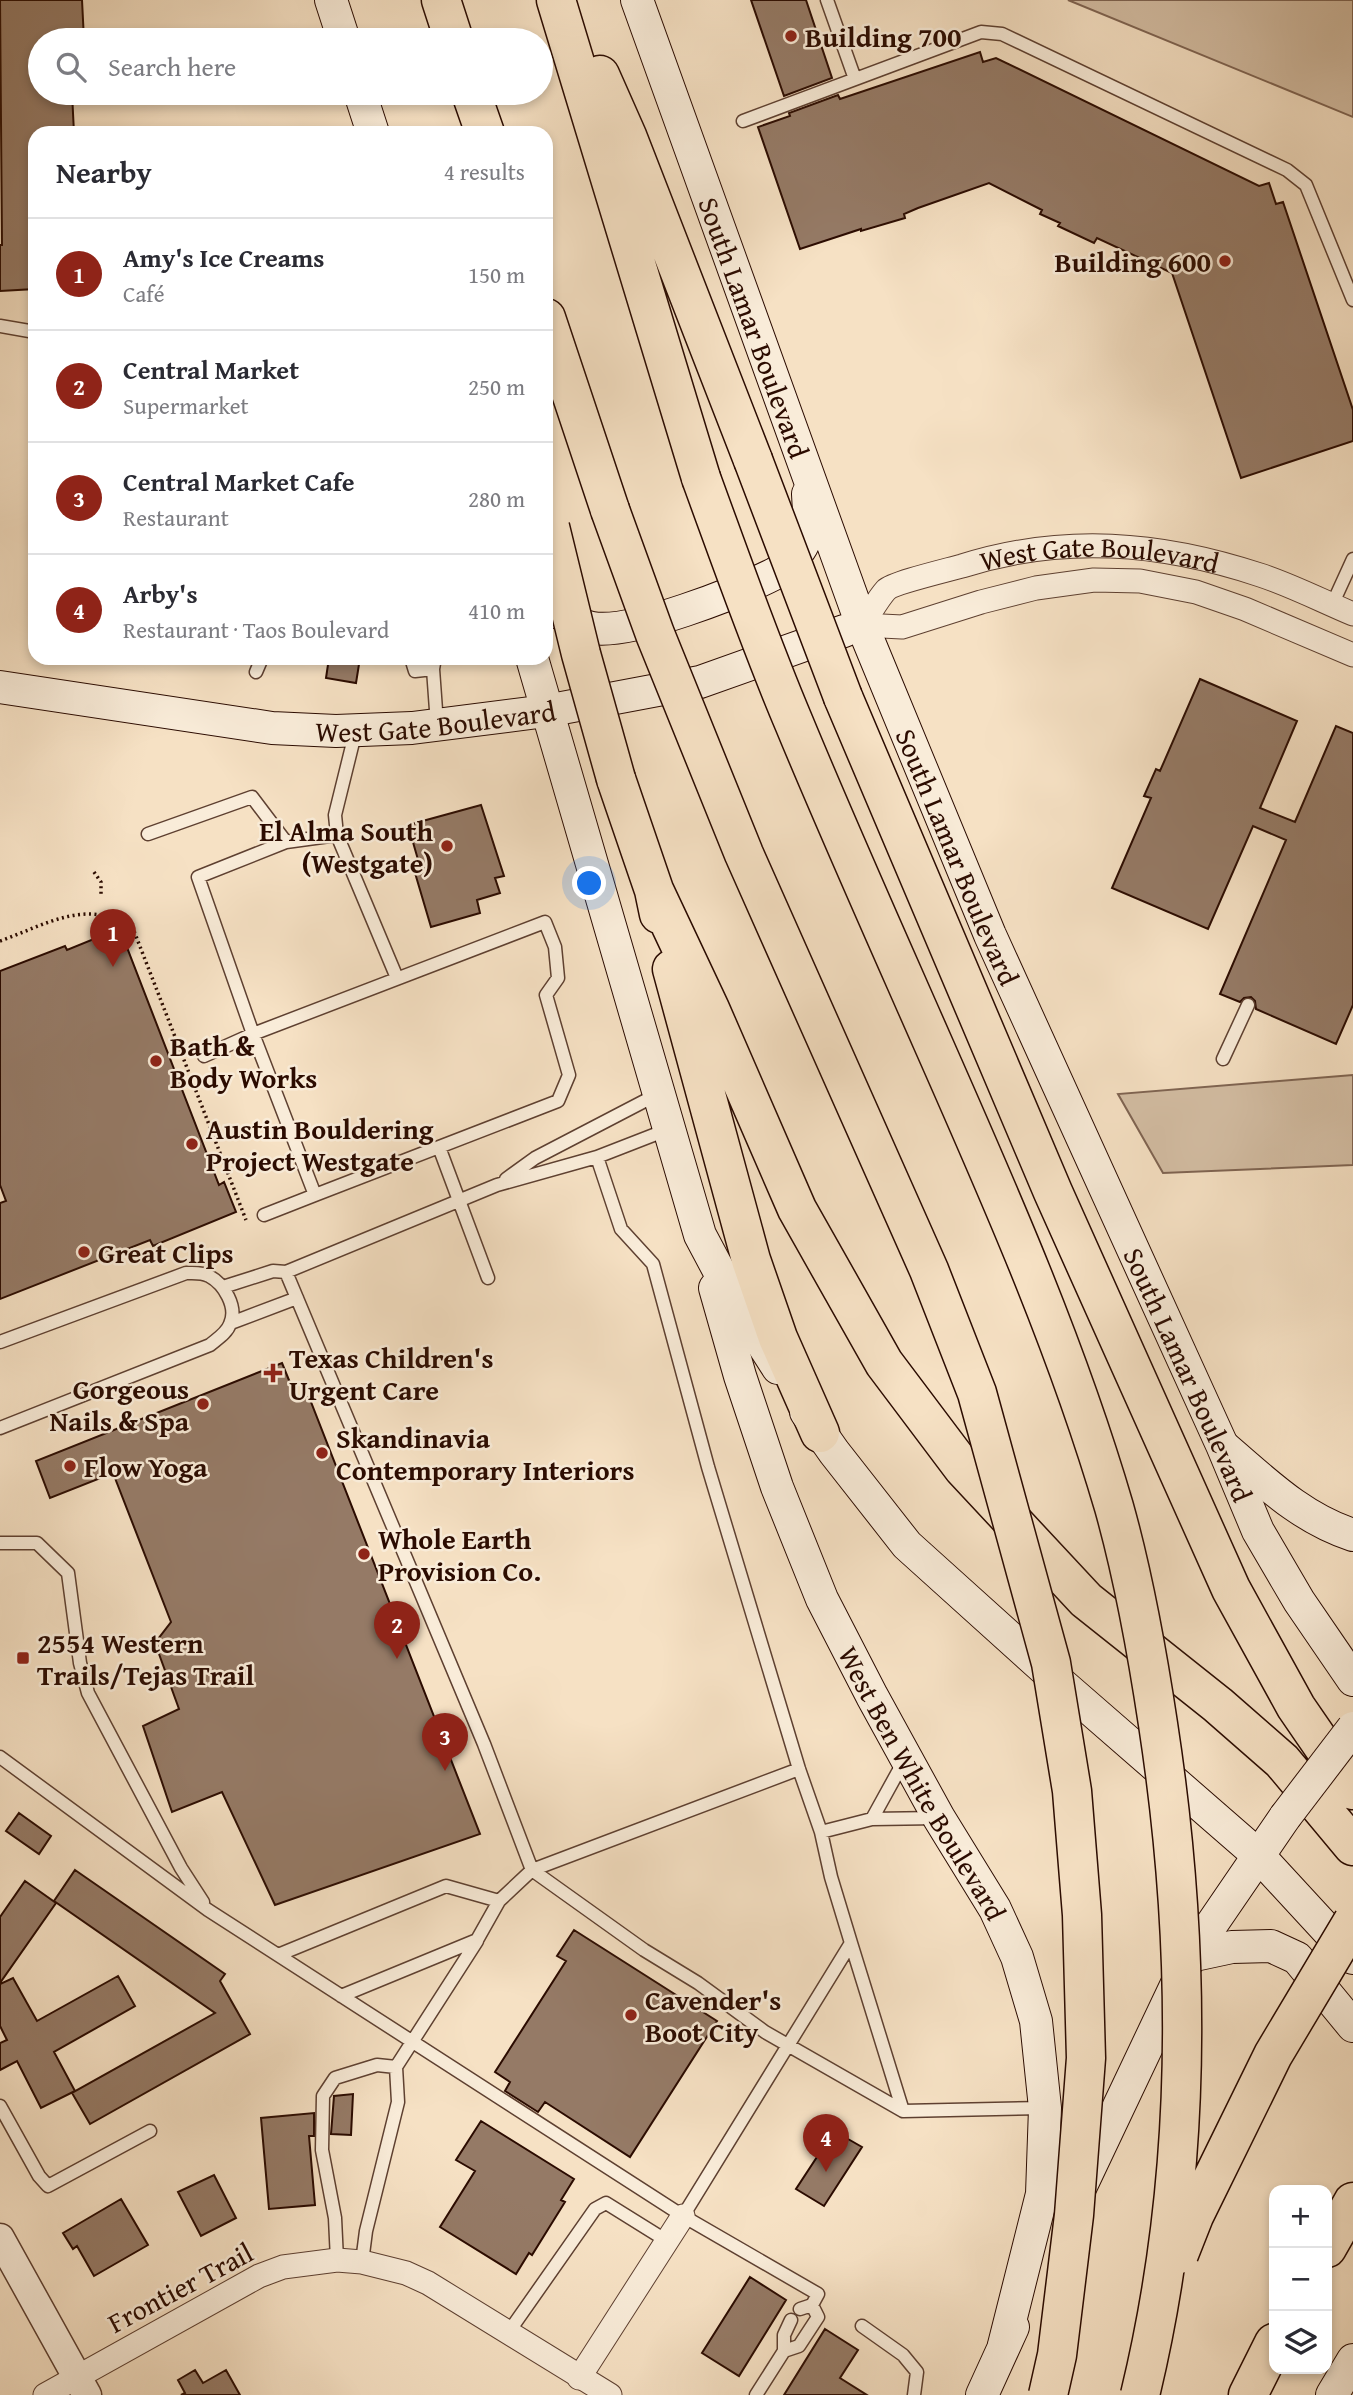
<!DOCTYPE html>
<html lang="en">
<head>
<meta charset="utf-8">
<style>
	body { margin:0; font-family:"Gentium Book Plus",serif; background:#f7f7f7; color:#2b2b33 }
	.controls { position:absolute; right:21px; bottom:21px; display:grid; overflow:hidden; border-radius:14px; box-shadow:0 4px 10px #0003 }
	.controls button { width:63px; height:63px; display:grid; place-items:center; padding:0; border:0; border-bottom:2px solid #e1e1e2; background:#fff; color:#2b2b33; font:35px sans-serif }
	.you { position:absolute; left:590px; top:884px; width:24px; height:24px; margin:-18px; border:5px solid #fff; border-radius:50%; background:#1a73e8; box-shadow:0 0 0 10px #1a73e833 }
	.badge { display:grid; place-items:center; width:46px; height:46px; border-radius:50%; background:#8f2418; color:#fff; font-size:23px; font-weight:700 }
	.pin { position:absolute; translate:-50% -58px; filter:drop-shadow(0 2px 4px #0008) }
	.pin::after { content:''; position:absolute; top:37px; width:24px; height:21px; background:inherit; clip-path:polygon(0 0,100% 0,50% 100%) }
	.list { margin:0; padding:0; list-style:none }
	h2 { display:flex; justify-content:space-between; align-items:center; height:91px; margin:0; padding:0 28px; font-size:30px }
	h2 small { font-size:23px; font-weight:400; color:#7c7c81 }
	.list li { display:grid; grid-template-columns:46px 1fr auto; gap:21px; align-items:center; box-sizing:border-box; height:112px; padding:0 28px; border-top:2px solid #e1e1e2 }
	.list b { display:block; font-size:26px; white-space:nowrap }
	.list p { margin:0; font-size:23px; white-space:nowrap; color:#7c7c81 }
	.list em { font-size:23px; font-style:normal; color:#7c7c81 }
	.icon { flex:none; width:38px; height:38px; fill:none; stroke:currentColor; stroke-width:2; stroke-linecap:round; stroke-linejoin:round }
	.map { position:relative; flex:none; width:1353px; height:2395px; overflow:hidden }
	.search { position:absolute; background:#fff; box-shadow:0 4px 10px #0003; left:28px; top:28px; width:525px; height:77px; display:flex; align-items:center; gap:18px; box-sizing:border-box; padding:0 24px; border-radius:38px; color:#7c7c81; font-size:26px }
	.panel { position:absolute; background:#fff; box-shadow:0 4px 10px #0003; left:28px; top:126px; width:525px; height:539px; border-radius:21px }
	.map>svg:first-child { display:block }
	.green { fill:#d3bda3; stroke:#7f6452; stroke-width:2 }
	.building { fill:#957a66; stroke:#2b0b00; stroke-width:2 }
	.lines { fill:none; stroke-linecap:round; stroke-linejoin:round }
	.service-casing { stroke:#5e4031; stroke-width:15 }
	.minor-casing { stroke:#5e4031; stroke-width:25 }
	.tertiary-casing { stroke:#5e4031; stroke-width:31 }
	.secondary-casing { stroke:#2b0b00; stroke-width:34 }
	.motorway-casing { stroke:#2b0b00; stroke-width:41 }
	.path { stroke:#2b0b00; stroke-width:3.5; stroke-dasharray:2 3.5; stroke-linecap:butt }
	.service { stroke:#f9ecd9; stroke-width:12 }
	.minor { stroke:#f9ecd9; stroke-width:23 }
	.tertiary { stroke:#f9ecd9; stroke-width:28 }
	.secondary { stroke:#f9ecd9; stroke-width:32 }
	.motorway { stroke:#f6e1c4; stroke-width:38 }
	.secondary-bridge-casing { stroke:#2b0b00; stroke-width:34; stroke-linecap:butt }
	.motorway-bridge-casing { stroke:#2b0b00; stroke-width:41; stroke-linecap:butt }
	.secondary-bridge { stroke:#f9ecd9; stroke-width:32 }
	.motorway-bridge { stroke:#f6e1c4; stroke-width:38 }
	.poi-dot { fill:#8f2418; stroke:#f9ecd9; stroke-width:2.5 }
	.labels { text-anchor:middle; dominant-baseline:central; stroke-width:5; stroke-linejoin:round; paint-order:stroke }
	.poi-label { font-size:28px; font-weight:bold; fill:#2b0b00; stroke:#f9ecd9; text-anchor:start }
	.street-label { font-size:28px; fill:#2b0b00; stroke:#f9ecd9 }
</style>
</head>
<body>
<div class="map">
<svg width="1353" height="2395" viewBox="0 0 1353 2395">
	<rect width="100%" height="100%" fill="#f6e1c4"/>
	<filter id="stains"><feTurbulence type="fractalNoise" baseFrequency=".00286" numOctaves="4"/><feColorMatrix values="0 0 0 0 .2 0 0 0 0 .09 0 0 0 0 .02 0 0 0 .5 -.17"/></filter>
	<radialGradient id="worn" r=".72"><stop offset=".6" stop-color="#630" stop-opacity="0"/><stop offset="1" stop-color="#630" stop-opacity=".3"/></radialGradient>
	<path class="green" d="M1068,0H1353V117Z
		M1353,1075V1165L1163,1173L1118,1094Z"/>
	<path class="building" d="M0,0H82L84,40H40V93H72L74,133H35V289L0,291V245H2Z
		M751,0H806L832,78L784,96Z
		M980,52L983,62L996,58L1259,186L1269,183L1276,204L1283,202L1353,410V441L1241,478L1172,273L1097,238L1094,243L1058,226L1060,223L1040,214L1042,210L989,183L918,208L904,214L905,218L861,231V229L800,249L758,127L790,116L789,113L838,95L840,99Z
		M329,658H360L356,683L326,678Z
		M1200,679L1297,721L1260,808L1295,822L1336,726L1353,733V1005L1336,1044L1256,1009L1255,1001L1251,997L1244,998L1240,1002L1220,994L1286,840L1253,826L1208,929L1112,888L1151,798L1144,796L1156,769L1160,771Z
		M481,805L504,876L495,878L500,893L477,900L480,913L431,927L415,873L418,872L416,864L419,863L408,825Z
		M113,926L115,931L119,929L126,945L219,1185L224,1182L236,1212L153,1246L150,1240L0,1299V1203L6,1201L0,1185V971L65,946L67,950L99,937L97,932Z
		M282,1363L297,1400L309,1397L480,1834L275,1905L222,1792L172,1812L143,1726L179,1709L155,1643L171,1622L113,1473L50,1498L36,1461Z
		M19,1813L51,1836L39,1854L6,1831Z
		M75,1870L225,1974L220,1981L250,2034L90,2124L72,2093L215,2013L54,1901Z
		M25,1881L56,1903L0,1983V1917Z
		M574,1930L717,2021L630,2157L545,2102L538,2112L505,2091L510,2082L495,2072L566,1961L557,1956Z
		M118,1976L135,2006L54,2052L75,2091L41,2108L17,2061L0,2070V2043L7,2040L0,2026V1984L13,1978L37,2021Z
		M353,2094L351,2135L331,2134L334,2096Z
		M314,2113V2136H309L315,2205L269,2209L261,2118Z
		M481,2121L574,2179L561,2200L565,2202L532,2255L529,2253L516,2274L440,2227L475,2171L456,2160Z
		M834,2131L862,2147L824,2206L796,2189Z
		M214,2175L236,2218L201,2236L178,2192Z
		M121,2199L148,2245L94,2276L77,2246L73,2249L63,2233Z
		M750,2277L786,2300L739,2376L702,2353Z
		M825,2329L858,2350L840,2378L867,2395H784Z
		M195,2370L203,2383L226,2370L240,2395H181L185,2393L178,2380Z"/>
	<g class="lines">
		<g class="service-casing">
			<path id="service" d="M827,0L855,79
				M743,121L981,32L1002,34L1287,170L1306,185L1353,300
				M0,326L35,332
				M1332,605L1353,559
				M411,658L415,671L433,669
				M435,658L433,669L437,724
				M256,672L262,658
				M356,730L335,815L337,835L397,978
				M148,834L252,797L286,842L337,835
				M204,1056L253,1034L545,922L555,947L558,978L546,995L569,1075L558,1101L315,1195L253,1034L198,877L286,842
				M1223,1059L1248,1005
				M439,1147L488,1278
				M597,1157L621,1229L653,1264L708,1467L799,1769L821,1832L831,1877L851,1943L683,2216
				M506,1179L535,1158L658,1094
				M264,1215L315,1195
				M286,1272L484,1744L532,1870L644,1950L698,1983L765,2032L903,2111L1045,2108
				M223,1287L273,1271L286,1272L497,1185L597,1157L669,1129
				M231,1323L297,1298
				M0,1342L186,1273C193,1273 202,1272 209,1276C224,1284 238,1307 230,1324C227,1333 217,1339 210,1345L0,1428
				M0,1543H37L68,1573L80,1663L88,1693L181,1868L203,1902
				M0,1757L208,1910L683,2216L818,2294L812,2305L800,2309
				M872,1819L904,1761
				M821,1832L872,1819L938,1818
				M499,1901L532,1870L799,1769
				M851,1943L903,2111
				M278,1955L446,1886L499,1901L477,1940L341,1996
				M0,2106L39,2176L48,2186L150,2131
				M337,2260L335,2218L322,2150L323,2096L335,2078L377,2065L396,2067
				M362,2262L366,2231L398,2102L396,2067L477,1941
				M862,2326L903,2355L917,2372L914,2395
				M508,2333L595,2209L606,2203L667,2241
				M784,2351L799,2346L818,2317L812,2305
				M756,2395L784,2351V2335L791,2320"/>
		</g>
		<g class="minor-casing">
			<g id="minor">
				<path id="s1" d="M862,625C870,614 877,600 886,590C893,583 948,570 962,566C1063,534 1160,542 1260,575C1291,585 1322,601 1353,614"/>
				<path d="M862,625L902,627L981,602L1036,588L1094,580L1140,581L1196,592L1245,609L1353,655"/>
				<path d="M579,2378L683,2216"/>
				<path d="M45,2395L259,2276L283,2267L337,2260L362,2262L406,2273L428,2283L610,2395"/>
			</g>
		</g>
		<g class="tertiary-casing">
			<path id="tertiary" d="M0,2238L87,2395"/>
		</g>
		<g class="secondary-casing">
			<g id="secondary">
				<path d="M331,0L344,40"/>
				<path id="s2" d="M637,0L862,625L990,935L1222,1445L1258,1531L1299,1601L1353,1680"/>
				<path d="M360,93L373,133"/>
				<path d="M546,602C559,613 575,625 592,628C631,635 739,592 776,573C784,568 797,555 802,546C811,531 809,511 808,494"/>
				<path d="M532,658L700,1235L735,1301L778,1368"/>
				<path id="s3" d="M0,687L272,728L336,731L412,728L546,711L700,682L844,631"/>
				<path id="s4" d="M715,1288L740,1376L777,1487L822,1599L872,1696L939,1818L995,1909L1017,1957L1036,2021L1045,2108L1042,2194L1004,2345"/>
				<path d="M806,1412L834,1452L907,1545L1050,1674L1258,1855L1353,1958"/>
				<path d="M1225,1448C1266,1483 1301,1518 1353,1535"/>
				<path d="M1190,1956L1232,1947L1271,1946L1297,1958L1353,2026"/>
				<path d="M1081,2186L1190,1956L1285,1817"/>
				<path d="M982,2395L1013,2327"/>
				<path d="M1332,2395L1353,2360"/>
			</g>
		</g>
		<g class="motorway-casing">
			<path id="motorway" d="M441,0L454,40
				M556,0L701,478
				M600,75L627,136L753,460
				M471,93L485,133
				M546,318L610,510
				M843,697L1053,1192L1231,1589L1296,1707L1353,1790
				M616,779L654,890L659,914
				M654,890L710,1009L797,1209L884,1363L963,1468L1086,1600L1218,1705L1282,1761L1353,1846
				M672,969L751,1260L778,1338L820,1433
				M1327,2248L1353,2202
				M1248,2395L1274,2343"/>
		</g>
		<path class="path" d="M94,872L101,882V894
			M0,941C46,925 90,895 134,931L246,1220"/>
		<use href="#service" class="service"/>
		<use href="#minor" class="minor"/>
		<use href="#tertiary" class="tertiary"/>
		<use href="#secondary" class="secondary"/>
		<use href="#motorway" class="motorway"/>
		<g class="secondary-bridge-casing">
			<path id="secondary-bridge" d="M1285,1817L1353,1728"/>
		</g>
		<g class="motorway-bridge-casing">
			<path id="motorway-bridge" d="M753,460L843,697
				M701,478C731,560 760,643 794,723C830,810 868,896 906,982C982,1155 1061,1326 1114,1507C1134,1578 1147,1651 1158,1724C1192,1946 1193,2176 1140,2395
				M610,510L655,634L744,854L929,1270L977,1393L1051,1663L1072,1791L1082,1915L1086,2058L1074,2215L1057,2355L1048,2395
				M550,527L581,654L616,779
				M1179,2254L1194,2216L1273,2055L1353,1921"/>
		</g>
		<use href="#secondary-bridge" class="secondary-bridge"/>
		<use href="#motorway-bridge" class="motorway-bridge"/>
	</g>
	<g class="poi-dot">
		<circle cx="791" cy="36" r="7"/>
		<circle cx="1225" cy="261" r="7"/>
		<circle cx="447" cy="846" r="7"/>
		<circle cx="156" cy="1061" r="7"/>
		<circle cx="192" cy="1144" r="7"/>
		<circle cx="84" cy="1252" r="7"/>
		<path d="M269.5 1362.5h7v7h7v7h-7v7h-7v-7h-7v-7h7z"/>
		<circle cx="203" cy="1404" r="7"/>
		<circle cx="322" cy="1453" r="7"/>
		<circle cx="70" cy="1466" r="7"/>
		<circle cx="364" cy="1554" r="7"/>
		<rect x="16" y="1651" width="14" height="14" rx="3.5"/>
		<circle cx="631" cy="2015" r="7"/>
	</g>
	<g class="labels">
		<g class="poi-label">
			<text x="805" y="36">Building 700</text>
			<text x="1211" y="261" text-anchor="end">Building 600</text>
			<text x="433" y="830" text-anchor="end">El Alma South<tspan x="433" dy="32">(Westgate)</tspan></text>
			<text x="170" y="1045">Bath &amp;<tspan x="170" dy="32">Body Works</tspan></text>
			<text x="206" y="1128">Austin Bouldering<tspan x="206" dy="32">Project Westgate</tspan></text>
			<text x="98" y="1252">Great Clips</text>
			<text x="289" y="1357">Texas Children's<tspan x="289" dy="32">Urgent Care</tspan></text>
			<text x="189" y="1388" text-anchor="end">Gorgeous<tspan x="189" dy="32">Nails &amp; Spa</tspan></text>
			<text x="336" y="1437">Skandinavia<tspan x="336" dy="32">Contemporary Interiors</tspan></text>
			<text x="84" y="1466">Flow Yoga</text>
			<text x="378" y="1538">Whole Earth<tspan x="378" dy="32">Provision Co.</tspan></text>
			<text x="37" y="1642">2554 Western<tspan x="37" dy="32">Trails/Tejas Trail</tspan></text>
			<text x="645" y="1999">Cavender's<tspan x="645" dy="32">Boot City</tspan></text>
		</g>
		<g class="street-label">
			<text stroke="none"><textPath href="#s2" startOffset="348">South Lamar Boulevard</textPath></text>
			<text stroke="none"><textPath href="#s1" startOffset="262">West Gate Boulevard</textPath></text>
			<text stroke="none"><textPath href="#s3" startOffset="439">West Gate Boulevard</textPath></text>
			<text stroke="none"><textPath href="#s2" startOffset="915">South Lamar Boulevard</textPath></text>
			<text stroke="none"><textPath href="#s2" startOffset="1482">South Lamar Boulevard</textPath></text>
			<text stroke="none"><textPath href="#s4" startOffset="539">West Ben White Boulevard</textPath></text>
			<text transform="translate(180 2287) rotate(-28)">Frontier Trail</text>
		</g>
	</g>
	<rect width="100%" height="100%" filter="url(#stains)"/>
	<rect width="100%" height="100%" fill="url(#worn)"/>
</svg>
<div class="controls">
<button>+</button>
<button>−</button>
<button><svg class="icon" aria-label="layers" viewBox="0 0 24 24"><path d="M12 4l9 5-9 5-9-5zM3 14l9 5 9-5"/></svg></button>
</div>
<div class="you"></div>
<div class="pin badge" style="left:113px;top:967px">1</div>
<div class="pin badge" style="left:397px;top:1659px">2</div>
<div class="pin badge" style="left:445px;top:1771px">3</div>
<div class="pin badge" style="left:826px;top:2172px">4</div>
<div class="search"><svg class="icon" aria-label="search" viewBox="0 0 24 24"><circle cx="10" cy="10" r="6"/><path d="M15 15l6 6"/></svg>Search here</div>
<section class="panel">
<h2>Nearby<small>4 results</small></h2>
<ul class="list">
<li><span class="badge">1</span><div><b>Amy's Ice Creams</b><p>Café</p></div><em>150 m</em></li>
<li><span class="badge">2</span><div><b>Central Market</b><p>Supermarket</p></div><em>250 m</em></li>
<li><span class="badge">3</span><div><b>Central Market Cafe</b><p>Restaurant</p></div><em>280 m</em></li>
<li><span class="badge">4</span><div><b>Arby's</b><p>Restaurant · Taos Boulevard</p></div><em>410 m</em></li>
</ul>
</section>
</div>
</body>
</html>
